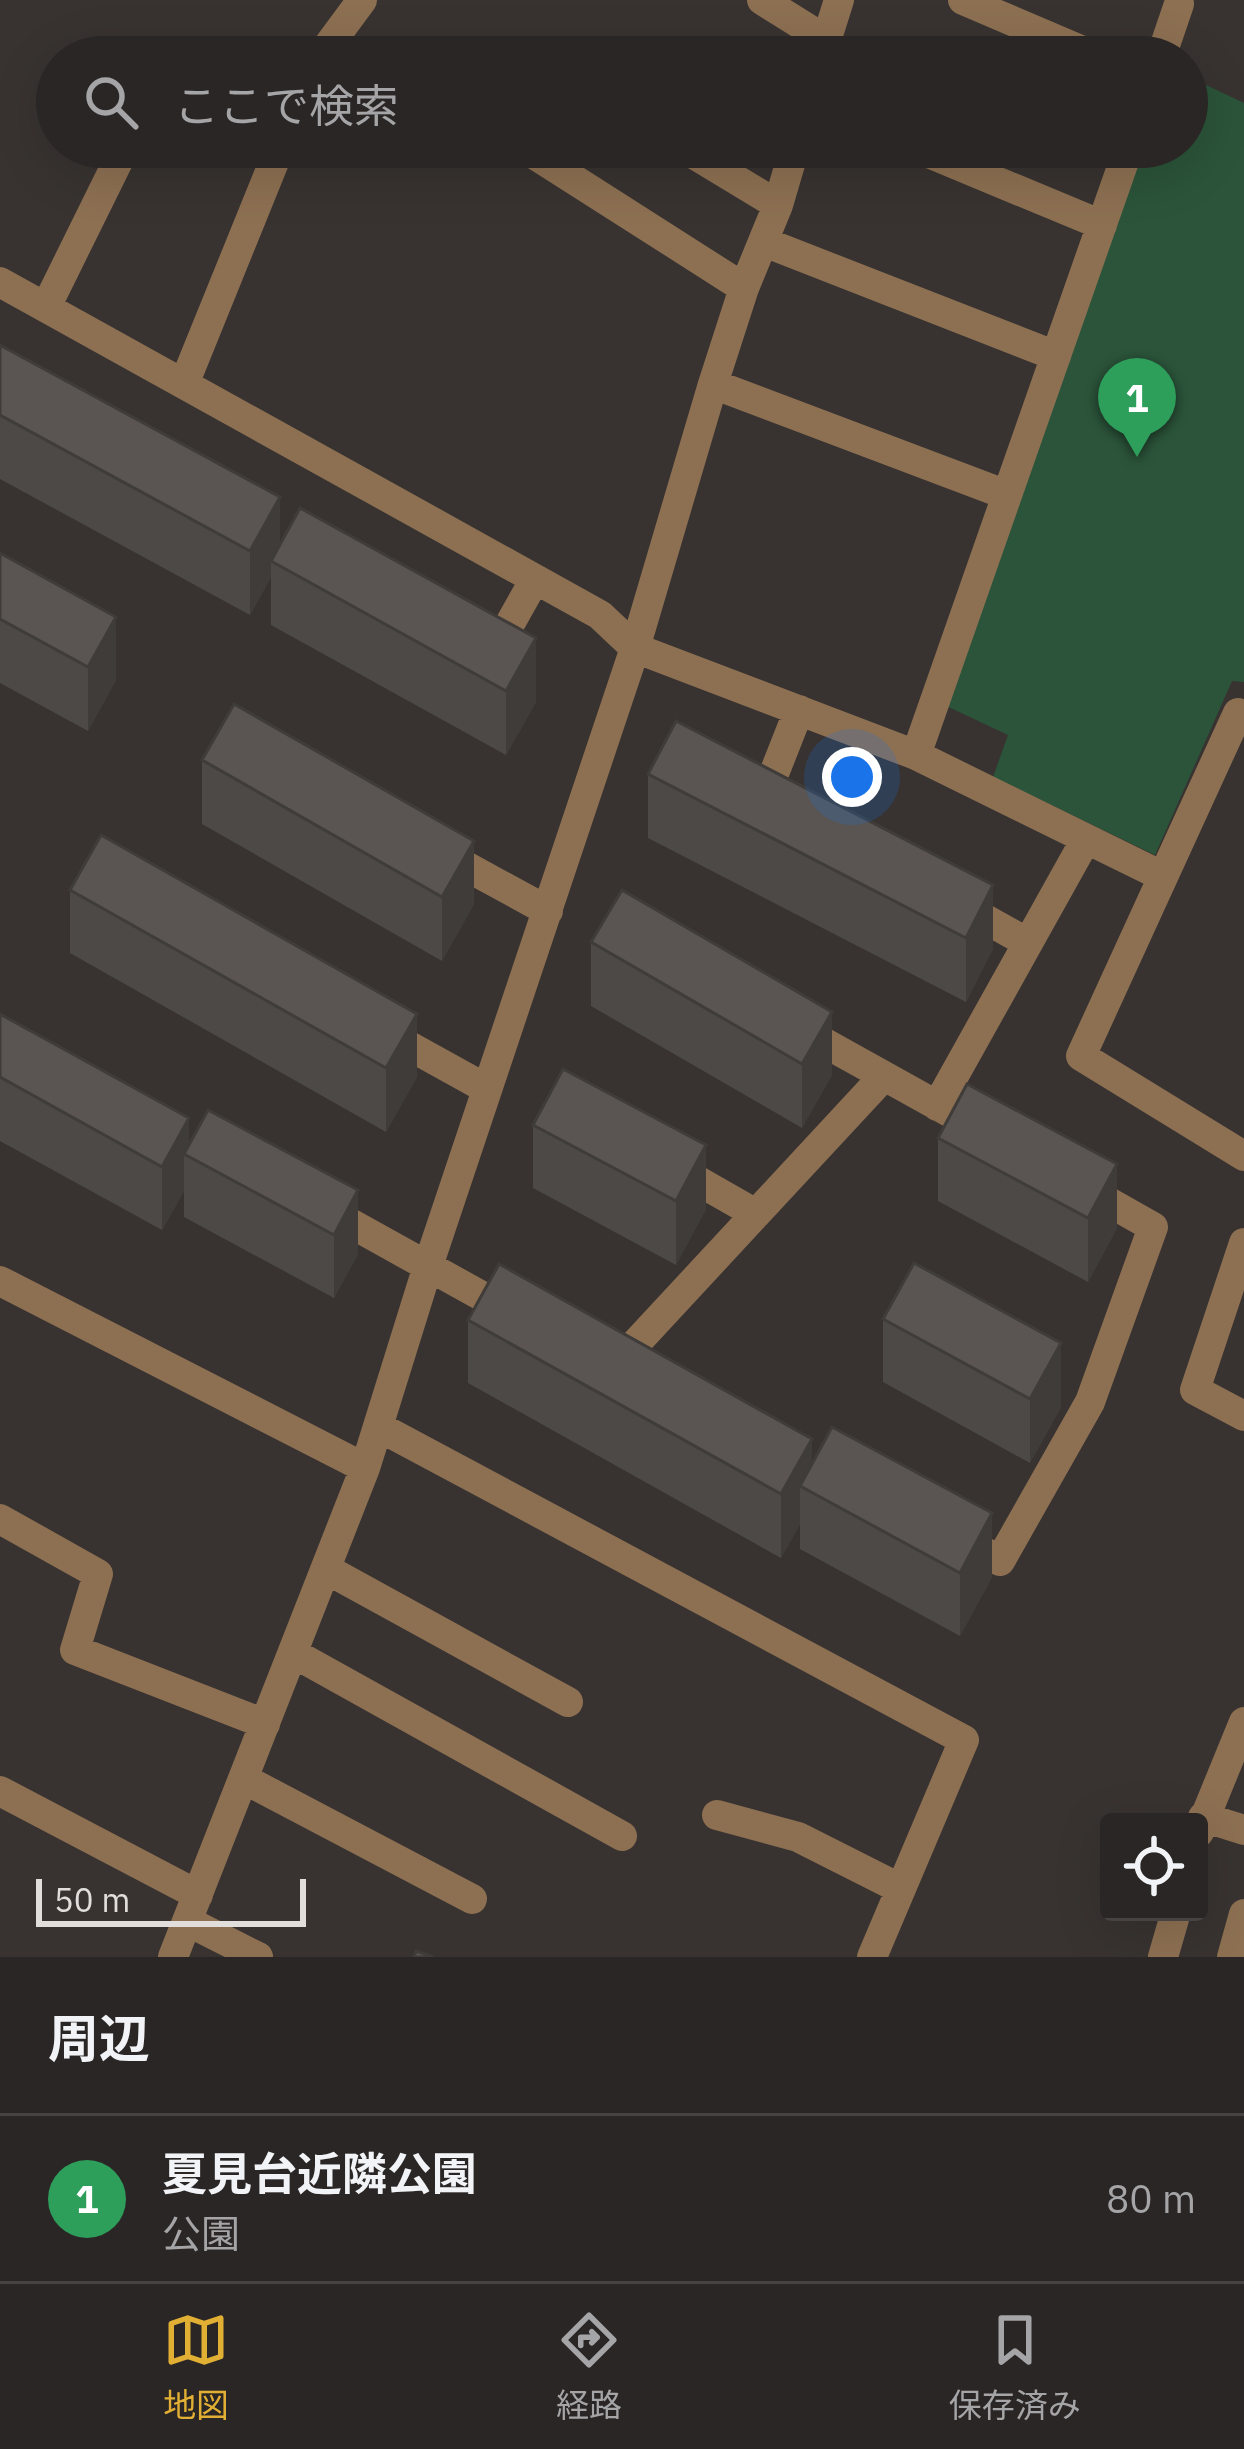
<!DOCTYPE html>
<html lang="ja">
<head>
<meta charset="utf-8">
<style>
	body { margin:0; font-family:"IBM Plex Sans","Noto Sans JP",sans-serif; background:#322e2d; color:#f1f3f6 }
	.controls { position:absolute; right:36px; bottom:36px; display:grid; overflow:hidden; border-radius:12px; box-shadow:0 12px 48px #0002 }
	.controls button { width:108px; height:108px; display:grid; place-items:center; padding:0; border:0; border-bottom:3px solid #464342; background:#2a2625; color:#f1f3f6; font:60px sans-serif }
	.scale { position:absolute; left:36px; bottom:30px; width:270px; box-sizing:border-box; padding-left:12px; border:6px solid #e1dedc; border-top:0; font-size:33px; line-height:42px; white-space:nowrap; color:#e1dedc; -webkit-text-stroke:9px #383331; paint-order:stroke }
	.you { position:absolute; left:852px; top:777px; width:42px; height:42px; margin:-30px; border:9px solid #fff; border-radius:50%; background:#1a73e8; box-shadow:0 0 0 18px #1a73e833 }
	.badge { display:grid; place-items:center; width:78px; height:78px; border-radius:50%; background:#e1af34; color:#fff; font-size:39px; font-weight:700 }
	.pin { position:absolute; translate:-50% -99px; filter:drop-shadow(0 3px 6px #0008) }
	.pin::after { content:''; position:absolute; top:63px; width:42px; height:36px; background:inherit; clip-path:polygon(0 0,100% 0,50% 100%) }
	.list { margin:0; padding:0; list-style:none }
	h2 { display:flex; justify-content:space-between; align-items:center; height:156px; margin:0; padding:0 48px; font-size:51px }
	h2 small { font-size:39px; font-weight:400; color:#a5a5a7 }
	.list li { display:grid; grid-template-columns:78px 1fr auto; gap:36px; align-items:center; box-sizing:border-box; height:168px; padding:0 48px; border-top:3px solid #464342 }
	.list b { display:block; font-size:45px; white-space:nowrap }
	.list p { margin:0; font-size:39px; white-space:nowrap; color:#a5a5a7 }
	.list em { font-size:39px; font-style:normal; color:#a5a5a7 }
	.icon { flex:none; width:66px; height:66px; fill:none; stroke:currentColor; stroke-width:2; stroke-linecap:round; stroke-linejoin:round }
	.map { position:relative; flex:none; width:1244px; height:1957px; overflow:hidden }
	.search { position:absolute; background:#2a2625; box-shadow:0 12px 48px #0002; left:36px; right:36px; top:36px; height:132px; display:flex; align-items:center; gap:30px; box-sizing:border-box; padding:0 42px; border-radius:66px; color:#a5a5a7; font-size:45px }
	.sheet { height:324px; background:#2a2625 }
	nav { display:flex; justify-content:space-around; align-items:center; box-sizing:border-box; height:168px; border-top:3px solid #464342; background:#2a2625; font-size:33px; color:#a5a5a7 }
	nav a { display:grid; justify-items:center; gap:6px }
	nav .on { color:#e1af34 }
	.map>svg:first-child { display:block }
	.green { fill:#2b543a }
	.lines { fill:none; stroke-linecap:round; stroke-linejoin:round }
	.minor { stroke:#8d7052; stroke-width:30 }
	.wall { fill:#4d4947 }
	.shaded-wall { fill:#3f3c39 }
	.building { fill:#5a5552; stroke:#3f3c39; stroke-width:3 }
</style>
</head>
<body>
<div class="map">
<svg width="1244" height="1957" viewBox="0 0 1244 1957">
	<rect width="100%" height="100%" fill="#383331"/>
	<path class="green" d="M1187,76L1244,103V682L1232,681L1155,855L993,777L1008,735L940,703L1145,147H1187Z"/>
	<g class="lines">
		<path class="minor" d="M762,0L826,40
			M963,0L1097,57
			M320,57L362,0
			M821,57L839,0
			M1161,57L1179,4
			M523,147L744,288
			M682,147L778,205
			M914,147L1102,225
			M764,242L1056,356
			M0,282L600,615L635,648L916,755L1162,876
			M46,307L125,147
			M184,384L280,147
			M713,384L1007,495
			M494,652L535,579
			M1238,713L1081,1056L1244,1156
			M916,755L1129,147
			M764,799L799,710
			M440,852L548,911
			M962,906L1028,943
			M796,1027L985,1132
			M384,1032L487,1089
			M937,1106L1086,839
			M672,1166L756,1214
			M325,1209L514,1314
			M1244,1243L1195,1390L1244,1416
			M0,1281L365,1468
			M613,1368L884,1076
			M379,1427L964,1740L872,1957
			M0,1519L98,1574L75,1650L265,1724
			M957,1536L1000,1561L1090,1402L1153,1227L1084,1188
			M326,1569L568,1702
			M293,1653L622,1836
			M244,1779L472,1899
			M0,1791L198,1895
			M717,1815L798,1837L901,1889
			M1203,1817L1244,1830
			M1199,1832L1244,1722
			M187,1921L258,1957
			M173,1957L365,1468L428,1266L635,648L713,384L744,288L778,205L795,147
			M1163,1957L1176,1912
			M1232,1957L1244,1914"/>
	</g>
	<path class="wall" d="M0,345L280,545L536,702L506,755L271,625V577L250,615L0,479Z
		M0,553L116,680L88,731L0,683Z
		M202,760L474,904L442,961L202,824Z
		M648,774L993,949L966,1002L648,838Z
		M70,890L417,1077L386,1132L70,953Z
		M591,942L832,1075L802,1128L591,1006Z
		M0,1014L189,1144L208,1110L358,1254L334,1298L184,1217V1191L162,1230L0,1141Z
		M533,1125L706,1209L676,1265L533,1188Z
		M938,1138L1117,1228L1088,1282L938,1201Z
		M883,1319L1061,1407L1030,1463L883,1382Z
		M468,1320L812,1463L992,1577L960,1636L800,1549V1524L781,1558L468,1383Z"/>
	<path class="shaded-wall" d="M280,497V561H271V577L250,615V551Z
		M116,617V680L88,731V667Z
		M536,638V702L506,755V691Z
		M474,841V904L442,961V897Z
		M993,885V949L966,1002V938Z
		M832,1012V1075L802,1128V1064Z
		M417,1014V1077L386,1132V1068Z
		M189,1118V1156L184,1154V1191L162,1230V1167Z
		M706,1145V1209L676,1265V1201Z
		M1117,1164V1228L1088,1282V1218Z
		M358,1190V1254L334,1298V1235Z
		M1061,1343V1407L1030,1463V1399Z
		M812,1439V1492L800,1486V1524L781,1558V1494Z
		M992,1513V1577L960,1636V1573Z"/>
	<path class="building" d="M0,345L280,497L250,551L0,415Z
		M300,508L536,638L506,691L271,561Z
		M0,553L116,617L88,667L0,619Z
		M234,704L474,841L442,897L202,760Z
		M676,721L993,885L966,938L648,774Z
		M101,835L417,1014L386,1068L70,890Z
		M622,890L832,1012L802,1064L591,942Z
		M0,1014L189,1118L162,1167L0,1077Z
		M563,1069L706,1145L676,1201L533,1125Z
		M967,1084L1117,1164L1088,1218L938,1138Z
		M208,1110L358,1190L334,1235L184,1154Z
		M914,1263L1061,1343L1030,1399L883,1319Z
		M499,1264L812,1439L781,1494L468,1320Z
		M832,1427L992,1513L960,1573L800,1486Z
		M416,1951L433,1957H414Z"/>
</svg>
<div class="controls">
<button><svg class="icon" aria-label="locate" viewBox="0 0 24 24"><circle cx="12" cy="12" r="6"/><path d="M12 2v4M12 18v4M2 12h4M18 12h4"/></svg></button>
</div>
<div class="scale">50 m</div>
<div class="you"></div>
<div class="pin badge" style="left:1137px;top:457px;background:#2e9e5b">1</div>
<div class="search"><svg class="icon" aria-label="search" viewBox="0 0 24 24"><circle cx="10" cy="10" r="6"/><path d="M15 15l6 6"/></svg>ここで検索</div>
</div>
<section class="sheet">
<h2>周辺<small></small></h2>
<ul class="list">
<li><span class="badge" style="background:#2e9e5b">1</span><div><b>夏見台近隣公園</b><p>公園</p></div><em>80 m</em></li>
</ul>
</section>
<nav>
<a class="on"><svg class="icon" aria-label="map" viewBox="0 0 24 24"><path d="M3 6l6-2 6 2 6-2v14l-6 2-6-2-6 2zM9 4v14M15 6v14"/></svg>地図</a>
<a><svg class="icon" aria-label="directions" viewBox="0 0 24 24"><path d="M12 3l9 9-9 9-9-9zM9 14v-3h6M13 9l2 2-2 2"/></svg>経路</a>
<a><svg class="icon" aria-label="saved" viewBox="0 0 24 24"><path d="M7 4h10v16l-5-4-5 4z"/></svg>保存済み</a>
</nav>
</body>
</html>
